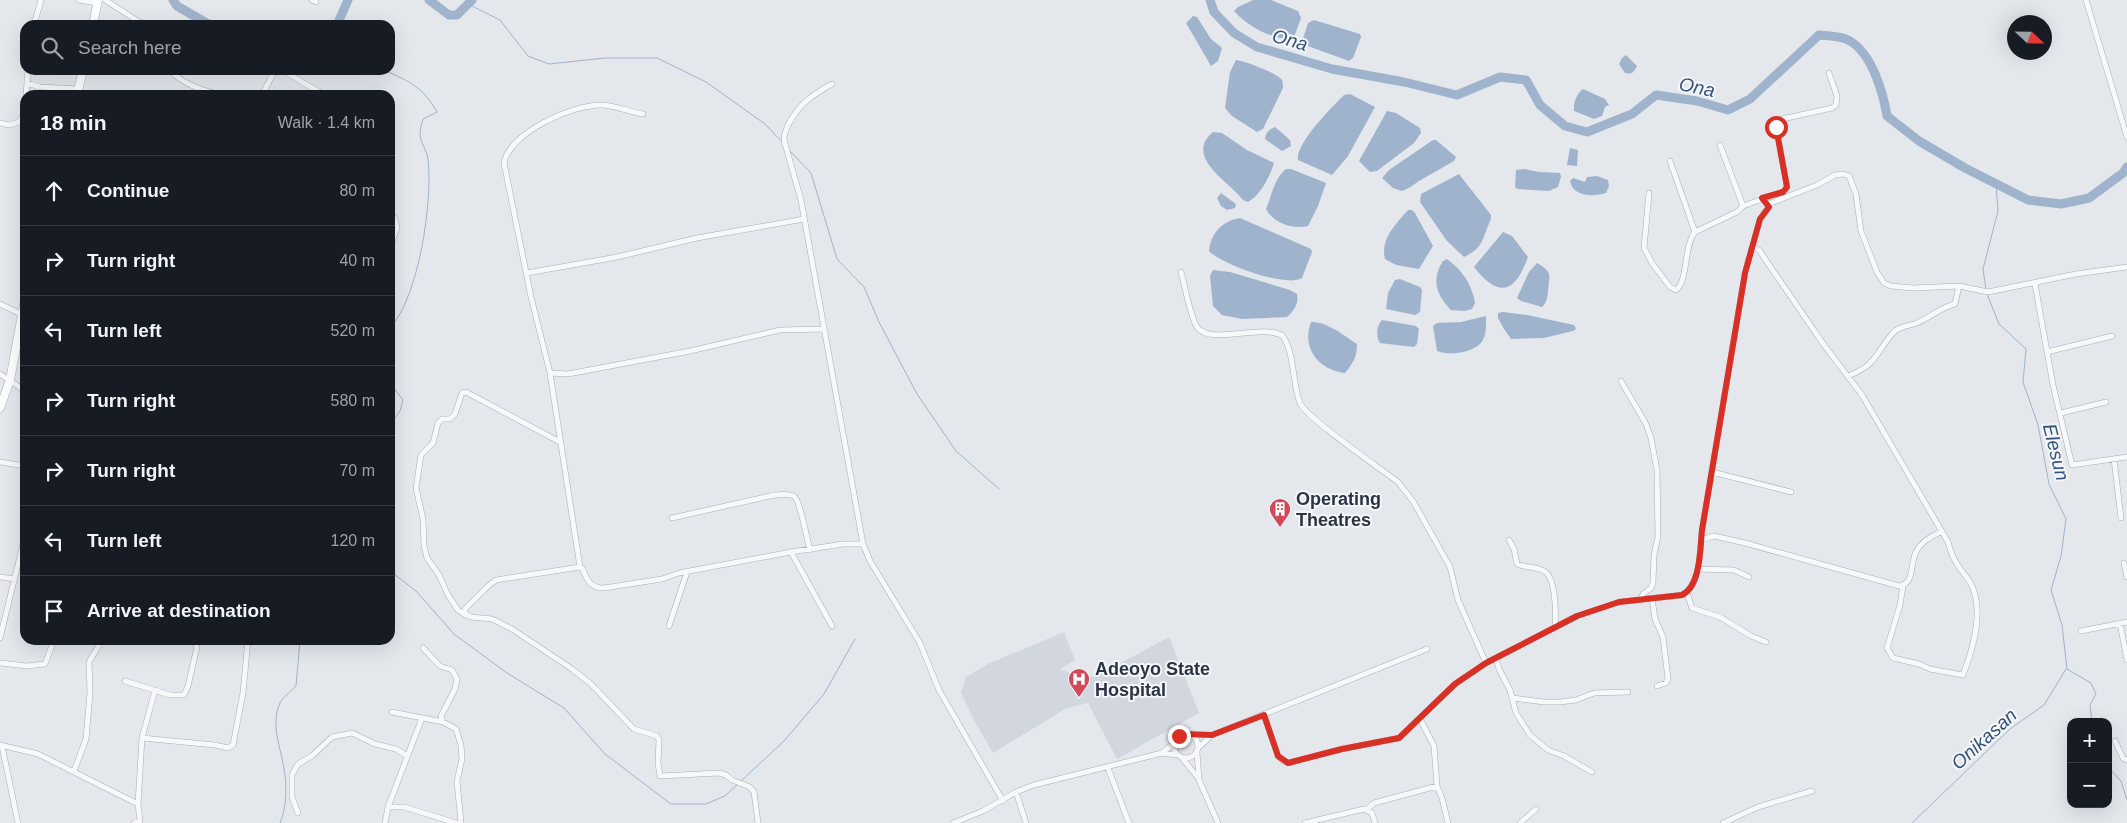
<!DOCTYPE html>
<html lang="en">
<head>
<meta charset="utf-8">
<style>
	body { margin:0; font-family:Arial,sans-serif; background:#242831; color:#f1f3f6 }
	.controls { position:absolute; right:15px; bottom:15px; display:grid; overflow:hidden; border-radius:10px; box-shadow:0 5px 20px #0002 }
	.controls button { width:45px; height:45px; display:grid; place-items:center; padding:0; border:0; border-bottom:1px solid #363941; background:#171b24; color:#f1f3f6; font:25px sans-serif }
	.compass { position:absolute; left:2007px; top:15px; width:45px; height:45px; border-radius:50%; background:#171b24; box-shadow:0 5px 20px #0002; rotate:112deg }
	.stop { position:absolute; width:15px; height:15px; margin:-11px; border:4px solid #d93025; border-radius:50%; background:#fff }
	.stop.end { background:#d93025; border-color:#fff; box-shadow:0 1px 5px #0008 }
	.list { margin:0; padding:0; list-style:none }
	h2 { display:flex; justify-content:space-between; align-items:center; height:65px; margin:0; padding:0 20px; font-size:21px }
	h2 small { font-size:16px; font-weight:400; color:#9ea1a6 }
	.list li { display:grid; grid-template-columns:32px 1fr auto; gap:15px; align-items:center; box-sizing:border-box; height:70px; padding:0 20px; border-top:1px solid #363941 }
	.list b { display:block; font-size:19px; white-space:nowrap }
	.list em { font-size:16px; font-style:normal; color:#9ea1a6 }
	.icon { flex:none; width:28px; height:28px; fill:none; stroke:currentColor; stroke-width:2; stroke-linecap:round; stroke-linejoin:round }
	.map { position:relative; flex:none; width:2127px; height:823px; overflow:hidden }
	.search { position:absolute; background:#171b24; box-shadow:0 5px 20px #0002; left:20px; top:20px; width:375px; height:55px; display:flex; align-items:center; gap:12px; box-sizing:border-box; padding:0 18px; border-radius:15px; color:#9ea1a6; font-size:19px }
	.panel { position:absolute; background:#171b24; box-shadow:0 5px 20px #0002; left:20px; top:90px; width:375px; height:555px; border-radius:15px }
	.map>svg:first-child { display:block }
	.built { fill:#d2d6de }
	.water { fill:#9fb4cc }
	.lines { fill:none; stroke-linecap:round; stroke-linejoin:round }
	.stream { stroke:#9fb4cc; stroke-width:1 }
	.river { stroke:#9fb4cc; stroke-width:9 }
	.street-casing { stroke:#a9aeb7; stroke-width:6 }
	.secondary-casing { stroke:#a9aeb7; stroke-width:9 }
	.street { stroke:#f7f8fa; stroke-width:5 }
	.secondary { stroke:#fff; stroke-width:8 }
	.route { stroke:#d93025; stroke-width:6 }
	.labels { text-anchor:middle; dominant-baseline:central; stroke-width:4; stroke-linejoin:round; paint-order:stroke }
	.poi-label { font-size:18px; font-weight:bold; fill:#2b3445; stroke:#f4f6f9; text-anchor:start }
	.water-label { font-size:19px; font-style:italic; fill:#34527a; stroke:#f4f6f9 }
</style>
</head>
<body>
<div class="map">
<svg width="2127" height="823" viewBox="0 0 2127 823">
	<rect width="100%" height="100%" fill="#e4e7ec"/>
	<path class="built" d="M1064,632L1075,660L1060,669L1086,679L1119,664L1169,637L1199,713L1117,759L1088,703L1067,708L993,753L975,722L961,693L966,677L988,664Z"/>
	<path class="water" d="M1253,0H1271L1298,11L1301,18L1293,40C1271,38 1249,28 1234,11L1238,7Z
		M1193,16L1197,17L1211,39L1222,48L1218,61L1211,66L1186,23Z
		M1314,20L1360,34L1361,37L1353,58L1349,61L1305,45L1303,39L1308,23Z
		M1626,55L1637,66C1634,72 1632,75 1625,73L1619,64L1622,58Z
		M1236,60C1245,61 1277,73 1282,80C1283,82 1283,86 1283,88L1263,129L1257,132L1232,116L1225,108L1230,72Z
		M1583,89L1605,99L1609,105L1605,107L1602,116L1594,119L1574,111C1573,103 1577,93 1583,89Z
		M1350,94L1375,107L1348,156L1332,175L1298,160C1295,144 1332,107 1344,95Z
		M1387,111L1396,113L1420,128L1421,133L1414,143L1377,171L1370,172L1359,161Z
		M1275,127L1290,140L1291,146L1282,151L1265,139C1266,133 1269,129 1275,127Z
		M1213,132L1222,133L1247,150L1274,163C1270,176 1261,195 1248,202L1243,200C1230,182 1183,157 1213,132Z
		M1433,140H1436L1456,157L1454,161L1419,181L1409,188L1402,191L1393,188L1382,178L1389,170Z
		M1570,148L1578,150L1577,166L1567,165Z
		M1286,169H1291L1326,183L1318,206L1308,226C1293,230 1273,223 1266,209C1271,197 1275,177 1286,169Z
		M1524,169L1539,172L1560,173L1561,177L1558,187L1549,191L1517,189L1515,187L1516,170Z
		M1459,174L1491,215C1491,220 1490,221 1488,226C1481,243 1482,248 1464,257L1447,241L1420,202L1421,194Z
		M1597,176L1608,180L1609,186L1606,193C1593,197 1573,197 1570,181L1573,178L1585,182L1587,177Z
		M1221,193L1236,204L1235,208L1227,210L1221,206L1217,198Z
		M1408,210H1412L1415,213L1433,246L1419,269L1396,265L1385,259C1380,239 1396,224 1408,210Z
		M1240,218L1311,249L1312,252L1302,278C1286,288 1221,264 1209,251C1211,233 1222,221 1240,218Z
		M1503,232L1512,236L1528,257C1515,293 1499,299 1474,267Z
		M1447,259C1462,270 1472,284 1475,303L1472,309L1464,311L1451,310C1436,295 1431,279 1443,261Z
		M1537,263C1554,273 1549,275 1548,291C1547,299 1547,302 1542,307L1521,301L1517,298L1529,272Z
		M1213,270L1230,272L1290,290L1297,294C1299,304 1294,311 1287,317L1242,319L1222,315L1213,306L1210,276Z
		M1400,279L1420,287L1422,290L1420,312L1415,315L1386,309L1388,293L1395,280Z
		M1503,312L1527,315L1574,325L1576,329L1573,331L1544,338L1511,339L1504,329L1498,318V313Z
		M1486,316C1486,325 1487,337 1480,344C1470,353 1449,356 1437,351L1433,326L1437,323L1461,322Z
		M1382,320L1416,326L1419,329L1417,344L1414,347L1380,343C1376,337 1376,326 1382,320Z
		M1311,322C1326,321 1345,336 1357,344C1357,357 1353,363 1345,373C1319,370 1301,348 1311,322Z"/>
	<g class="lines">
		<path class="stream" d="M468,4L500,20L528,56L549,64L605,58H657L706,82L765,124L783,143
			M384,70C410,82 422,86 437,112L423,119C422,123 420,129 420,134C420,142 427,151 428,159C433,201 419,297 390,328
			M789,150L811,173L837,259L864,287L879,322L917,394L956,451L999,489
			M1986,290L1983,269L1998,211L1996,184
			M1987,294L1999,324L2026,349L2023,382L2038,425L2049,484L2066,519L2061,556L2051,590L2062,625L2067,669L2091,683L2096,694L2090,705L2092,722
			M390,383L403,400L400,411L390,425
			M390,522L393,524L390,529
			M390,571L416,591L454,634L507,673L564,708L605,754L671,804H706L725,796L738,784
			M2108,767L2121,781L2127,800
			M740,782L784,741L824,694L855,639
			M280,823C287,808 287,784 284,769C281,748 270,724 280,703C283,697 291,691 296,686L300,640
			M1912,823L2010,729L2044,705L2066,669"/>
		<path class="river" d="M173,0L177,6L210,25
			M429,0L449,15H457L472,0
			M1210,0L1214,12L1234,33L1257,47L1332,69L1404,82L1457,95L1500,77L1526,80L1540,105L1565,126L1587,132L1632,114L1656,95L1697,101L1728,110L1750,99L1819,35C1828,36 1843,36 1850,41C1872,54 1883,92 1887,116L1919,141L1965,168L2028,200L2061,204L2089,198L2123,173L2127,167
			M337,25L348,0"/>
		<g class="street-casing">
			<path id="street" d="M79,0L97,3
				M105,0L144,25
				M312,0L316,2
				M2086,0L2127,137
				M34,25L41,0
				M174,70V74C187,86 205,91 222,95
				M282,70L319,92L328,95
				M27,83L40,87L78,89
				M832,84C812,95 799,104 788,125C786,130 784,134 784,140L801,200L863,544L870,561L920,643L939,690L1003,801
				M26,95L28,70
				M260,95L263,93L275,70
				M24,113L25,103
				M643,114C629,112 615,105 601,105C572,105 510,132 504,163L531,297L550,373L580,567L582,568C587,580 590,588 604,588L662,579L679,573L791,552L843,544H863
				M0,123L9,125L19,122L25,113
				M1720,145L1743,206
				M390,157L391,153
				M1670,161L1695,232
				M1649,193L1644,248L1652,263L1670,287L1676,290C1688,282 1684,244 1695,232L1737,212L1743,206L1785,191L1787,187L1776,125L1782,119L1832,108L1836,105L1837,96L1829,73
				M390,215L394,217L397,228L390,247
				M1752,247L1759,250L1763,256L1824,345L1862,395L1948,542C1950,549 1952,557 1957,564C1962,572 1968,578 1972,586C1984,613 1973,649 1963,675L1930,669L1919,664L1893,658L1887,648L1900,605L1903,586
				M1181,272C1185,286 1190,316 1197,327C1210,346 1262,323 1283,336C1295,355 1292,382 1300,403C1305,417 1381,469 1398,482L1413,501L1450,567L1458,600L1486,663
				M527,273L617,257L697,238L804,219
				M2035,284L2053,385L2072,465L2127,457
				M0,304L21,314
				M2047,352L2112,336
				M550,373L568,374L690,351L780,330L823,329
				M0,374L25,391
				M1848,376C1877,365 1875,354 1892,334C1898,326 1909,326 1917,323C1930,318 1941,307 1955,304L1959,286
				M1621,381L1646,424L1651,438L1657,470L1658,537L1654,555L1653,583L1651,588L1643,594L1640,600
				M2061,413L2106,402
				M2114,459L2121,518
				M0,462L25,466
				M1712,472L1791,492
				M672,518L770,496C777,495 786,493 794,496C800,500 807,540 810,550
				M1509,540L1514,549L1517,564C1525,568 1535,566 1544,571C1556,577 1556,614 1555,626
				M1701,540L1714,536L1745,543L1899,586C1915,584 1910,563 1916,552C1921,542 1931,536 1941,532
				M791,552L832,626
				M2124,563L2127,577
				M580,567L496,580L488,586L465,609L464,613L471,617L492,619L512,629L572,669L591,684L634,729L657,736L659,740L658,763L660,776L719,773L726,775L732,780L750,787L754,792L758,823
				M1698,569L1734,570L1749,577
				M0,577L15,579
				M1687,593L1692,608L1720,617L1751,636L1766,642
				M1652,598L1655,619L1663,637L1668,679L1666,683L1657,686
				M465,615L458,610L448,595L439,575L427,558L424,546L423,519L416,488L421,455L433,443L438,423L442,419H450L455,414L462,393L466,392L560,442
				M2120,623L2127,660
				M669,626L687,572
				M2081,631L2127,622
				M0,638L25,536
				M423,648L440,666L452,670L457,679L455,689L441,716L443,722
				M1496,658L1499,669L1510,690L1516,713L1530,735L1548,750L1564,756L1592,772
				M0,663L27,666L45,664L54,640
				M125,681L170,695H184L188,686L197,647L194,642L185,640
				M1513,698L1544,702H1560L1576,700L1594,693L1628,692
				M392,712L443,722L456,729L461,745L462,759L457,781L461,823
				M1264,715L1278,756L1283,761L1288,763L1342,749L1399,738L1455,684L1486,663L1577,616L1619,602L1682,595C1701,585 1700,549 1702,530L1745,273L1760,219L1771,203L1817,185L1835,175L1843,174L1849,176L1856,194L1861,231L1877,272L1884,283L1891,286L1913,288L1959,286L1988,292L2076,274L2127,267
				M1420,719L1434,746L1437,786L1442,798L1448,823
				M1174 746a12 12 0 1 1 24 0a12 12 0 1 1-24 0Z
				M1191,735H1211
				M142,738L215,745L228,748L233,745L243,693L248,640
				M2115,741L2123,758L2127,760
				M0,745L38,754L138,804
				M2,746L18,823
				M1198,748L1212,735L1427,649
				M1197,752L1199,780L1218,823
				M1162,753L1174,743
				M1182,758L1199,779
				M1108,768L1129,823
				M74,771L86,739L90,693L89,662L102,640
				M1016,792L1026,823
				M388,807H404L456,823
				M1366,810L1374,803L1437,786
				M298,813L292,797V775L298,764L312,756L332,737L352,733L375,744L396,749L406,755
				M134,823L140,821L138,804L142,738L155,690
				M385,823L388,807L422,718
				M953,823L983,811L1016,792L1034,785L1162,753L1177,755
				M1305,823L1364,809L1372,813L1375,823
				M1520,823L1536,809
				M1723,823L1758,807L1812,791"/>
		</g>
		<g class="secondary-casing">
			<path id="secondary" d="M93,25L98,0
				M77,95L83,70
				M0,408L10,380L25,299"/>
		</g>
		<use href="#street" class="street"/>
		<use href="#secondary" class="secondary"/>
	</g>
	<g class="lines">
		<path class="route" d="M1179,736L1185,734L1212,735L1264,715L1278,756L1288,763L1342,749L1399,738L1455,684L1486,663L1577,616L1619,602L1682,595C1701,586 1700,548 1702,530L1745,273L1760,219L1769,207L1762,198L1783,192L1787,187L1776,127"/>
	</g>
	<defs>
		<g id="building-pin" transform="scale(1.125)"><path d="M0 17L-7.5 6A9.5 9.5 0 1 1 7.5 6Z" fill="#d1495b" stroke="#f4f6f9"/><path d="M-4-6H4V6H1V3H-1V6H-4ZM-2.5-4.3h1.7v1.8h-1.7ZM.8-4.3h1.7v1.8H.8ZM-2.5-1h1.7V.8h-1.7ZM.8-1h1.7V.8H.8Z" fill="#fff"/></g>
		<g id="hospital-pin" transform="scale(1.125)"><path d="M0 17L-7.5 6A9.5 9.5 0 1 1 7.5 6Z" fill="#d1495b" stroke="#f4f6f9"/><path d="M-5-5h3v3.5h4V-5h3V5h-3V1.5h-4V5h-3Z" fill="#fff"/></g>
	</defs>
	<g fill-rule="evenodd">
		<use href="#building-pin" x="1280" y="509"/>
		<use href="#hospital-pin" x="1079" y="679"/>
	</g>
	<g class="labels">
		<g class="poi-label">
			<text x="1296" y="499">Operating<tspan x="1296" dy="21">Theatres</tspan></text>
			<text x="1095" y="669">Adeoyo State<tspan x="1095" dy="21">Hospital</tspan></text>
		</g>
		<g class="water-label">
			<text transform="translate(1290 40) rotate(16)">Ona</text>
			<text transform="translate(1697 87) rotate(12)">Ona</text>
			<text transform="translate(2056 452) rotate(76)">Elesun</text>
			<text transform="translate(1984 739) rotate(-42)">Onikasan</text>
		</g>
	</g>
</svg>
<div class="controls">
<button>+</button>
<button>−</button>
</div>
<svg class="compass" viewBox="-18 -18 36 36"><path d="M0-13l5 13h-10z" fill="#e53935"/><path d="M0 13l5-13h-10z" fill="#9ea1a6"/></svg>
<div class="stop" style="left:1776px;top:127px"></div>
<div class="stop end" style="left:1179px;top:736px"></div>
<div class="search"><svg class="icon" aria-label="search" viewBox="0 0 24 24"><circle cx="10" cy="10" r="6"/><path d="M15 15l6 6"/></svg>Search here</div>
<section class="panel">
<h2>18 min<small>Walk · 1.4 km</small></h2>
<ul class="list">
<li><svg class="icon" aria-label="ahead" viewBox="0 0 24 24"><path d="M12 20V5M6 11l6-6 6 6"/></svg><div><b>Continue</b></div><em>80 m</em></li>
<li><svg class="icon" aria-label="right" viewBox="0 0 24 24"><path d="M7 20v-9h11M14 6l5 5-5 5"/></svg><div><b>Turn right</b></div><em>40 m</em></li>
<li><svg class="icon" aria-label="left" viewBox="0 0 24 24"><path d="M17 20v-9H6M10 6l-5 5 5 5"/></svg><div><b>Turn left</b></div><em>520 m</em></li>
<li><svg class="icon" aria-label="right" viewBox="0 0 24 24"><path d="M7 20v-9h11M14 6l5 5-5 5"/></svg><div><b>Turn right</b></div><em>580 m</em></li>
<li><svg class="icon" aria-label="right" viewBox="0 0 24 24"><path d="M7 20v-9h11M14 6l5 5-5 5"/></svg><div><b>Turn right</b></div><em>70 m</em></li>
<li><svg class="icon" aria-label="left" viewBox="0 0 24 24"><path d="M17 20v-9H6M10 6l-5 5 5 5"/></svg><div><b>Turn left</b></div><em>120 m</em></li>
<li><svg class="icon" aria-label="arrive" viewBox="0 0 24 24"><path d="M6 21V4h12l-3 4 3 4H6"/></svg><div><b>Arrive at destination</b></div></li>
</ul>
</section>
</div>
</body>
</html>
